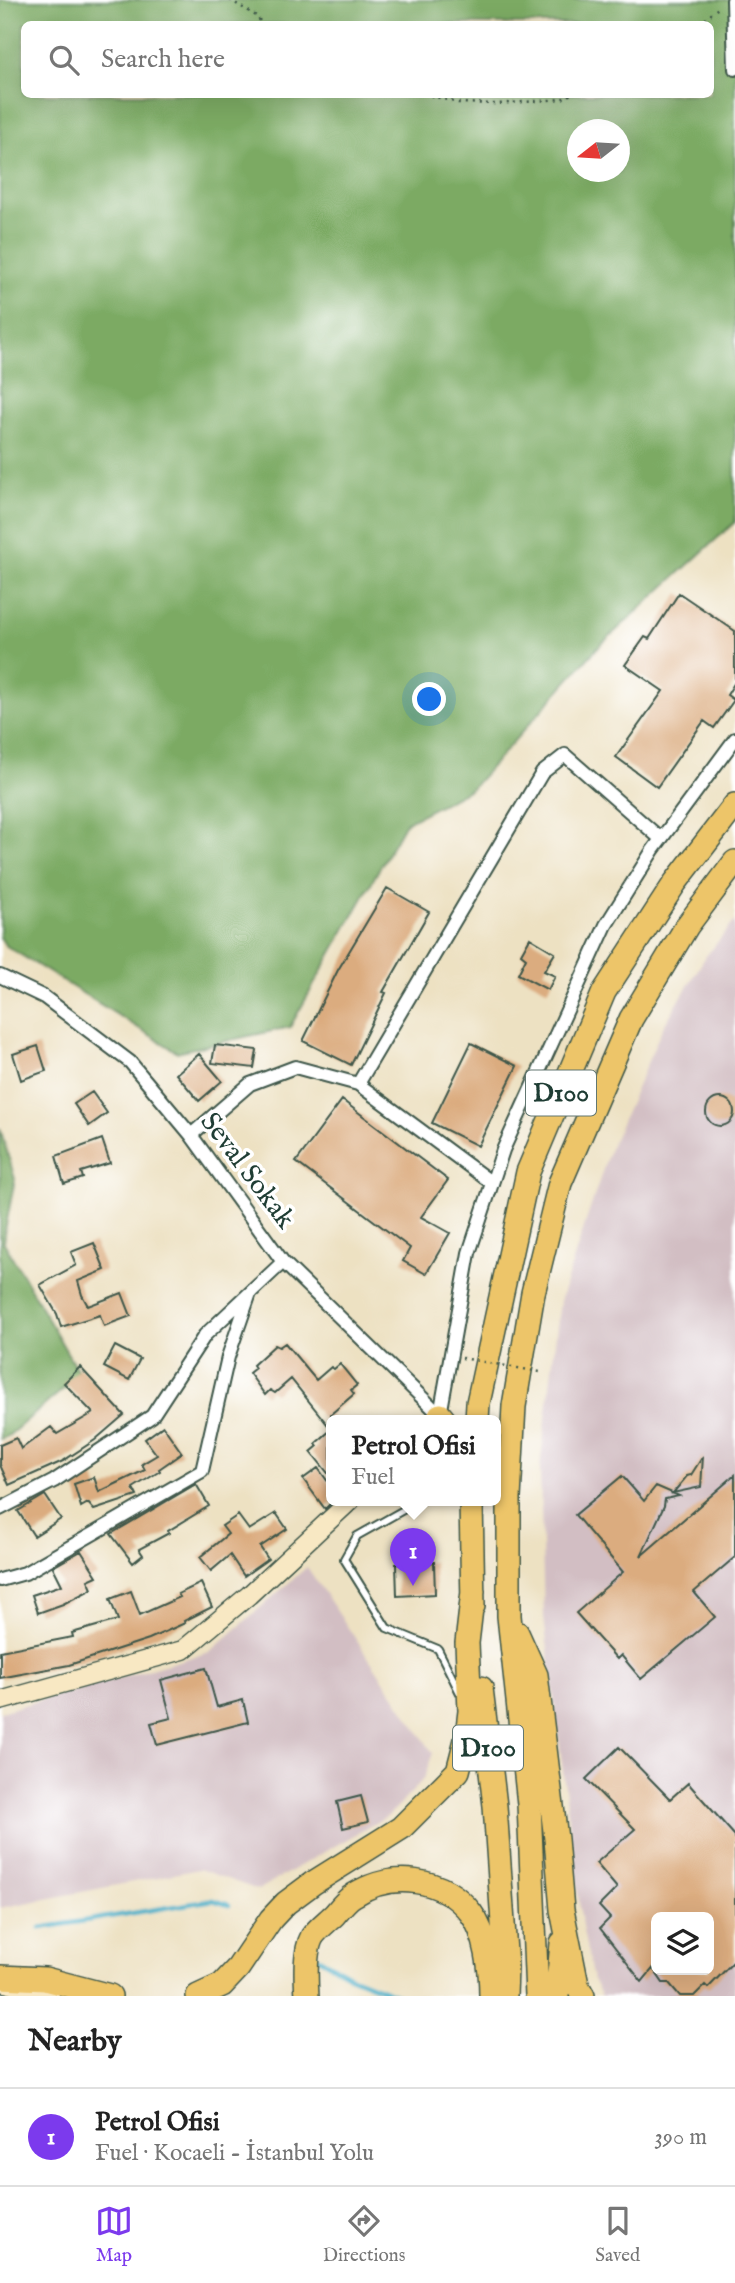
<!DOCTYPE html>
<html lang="en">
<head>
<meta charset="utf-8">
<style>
	body { margin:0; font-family:"IM FELL English",serif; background:#f2f2f2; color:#222 }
	.controls { position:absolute; right:21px; bottom:21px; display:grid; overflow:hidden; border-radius:10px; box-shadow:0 7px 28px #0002 }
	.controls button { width:63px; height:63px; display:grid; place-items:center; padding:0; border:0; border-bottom:2px solid #e0e0e0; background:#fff; color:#222; font:35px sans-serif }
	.compass { position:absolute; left:567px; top:119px; width:63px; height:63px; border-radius:50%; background:#fff; box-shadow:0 7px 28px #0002; rotate:253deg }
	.you { position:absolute; left:430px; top:700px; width:24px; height:24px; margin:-18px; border:5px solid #fff; border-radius:50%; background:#1a73e8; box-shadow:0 0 0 10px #1a73e833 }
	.badge { display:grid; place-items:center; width:46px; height:46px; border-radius:50%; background:#7c3aed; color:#fff; font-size:23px; font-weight:700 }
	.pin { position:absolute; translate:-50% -58px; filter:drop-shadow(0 2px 4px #0008) }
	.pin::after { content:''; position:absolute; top:37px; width:24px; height:21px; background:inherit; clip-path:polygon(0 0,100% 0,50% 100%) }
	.popup { position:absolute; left:326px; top:1415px; width:175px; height:91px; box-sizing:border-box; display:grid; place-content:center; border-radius:10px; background:#fff; filter:drop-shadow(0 2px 5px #0005); font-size:23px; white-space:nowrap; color:#767676 }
	.popup b { font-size:26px; color:#222 }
	.popup::after { content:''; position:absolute; left:50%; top:100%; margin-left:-14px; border:14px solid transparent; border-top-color:#fff }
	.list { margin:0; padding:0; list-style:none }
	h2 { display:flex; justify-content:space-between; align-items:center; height:91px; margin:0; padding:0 28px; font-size:30px }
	h2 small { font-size:23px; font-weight:400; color:#767676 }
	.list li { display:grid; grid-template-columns:46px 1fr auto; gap:21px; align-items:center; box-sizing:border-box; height:98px; padding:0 28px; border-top:2px solid #e0e0e0 }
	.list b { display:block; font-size:26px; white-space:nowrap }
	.list p { margin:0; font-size:23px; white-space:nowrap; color:#767676 }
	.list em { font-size:23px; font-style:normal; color:#767676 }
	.icon { flex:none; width:38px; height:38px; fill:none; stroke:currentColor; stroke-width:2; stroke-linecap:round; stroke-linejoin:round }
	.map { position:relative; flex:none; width:735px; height:1996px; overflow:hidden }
	.search { position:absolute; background:#fff; box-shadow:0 7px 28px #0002; left:21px; right:21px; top:21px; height:77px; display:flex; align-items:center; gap:18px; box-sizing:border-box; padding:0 24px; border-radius:10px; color:#767676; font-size:26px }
	.sheet { height:189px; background:#fff }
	nav { display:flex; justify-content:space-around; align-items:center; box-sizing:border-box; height:98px; border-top:2px solid #e0e0e0; background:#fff; font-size:19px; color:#767676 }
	nav a { display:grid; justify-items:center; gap:4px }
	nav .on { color:#7c3aed }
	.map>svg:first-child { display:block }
	.industrial { fill:#d2bec3; fill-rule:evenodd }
	.forest { fill:#7baa64; stroke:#4d744c; stroke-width:2; fill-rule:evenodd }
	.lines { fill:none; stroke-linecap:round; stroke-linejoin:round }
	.stream { stroke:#47adc6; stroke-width:4.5 }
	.building { fill:#dbac7f }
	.lane-casing { stroke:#3e5649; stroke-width:10 }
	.street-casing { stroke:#3e5649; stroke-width:16 }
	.secondary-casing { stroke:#3e5649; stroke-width:21 }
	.highway-casing { stroke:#3e5649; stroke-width:26 }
	.path { stroke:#3e5649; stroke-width:2.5; stroke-dasharray:2 5; stroke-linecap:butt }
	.lane { stroke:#fff; stroke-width:6 }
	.street { stroke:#fff; stroke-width:12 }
	.secondary { stroke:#f8e8c3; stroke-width:18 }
	.highway { stroke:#edc569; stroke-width:23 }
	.path-bridge { stroke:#3e5649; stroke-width:2.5; stroke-dasharray:2 5; stroke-linecap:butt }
	.labels { text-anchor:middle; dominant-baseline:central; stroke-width:7; stroke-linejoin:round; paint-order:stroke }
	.shield { fill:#fff; stroke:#627771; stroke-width:2 }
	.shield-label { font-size:26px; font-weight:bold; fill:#1f3d34 }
	.street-label { font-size:28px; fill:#1f3d34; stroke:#fff }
</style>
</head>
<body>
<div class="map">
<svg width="735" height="1996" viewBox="0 0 735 1996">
	<rect width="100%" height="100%" fill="#fff"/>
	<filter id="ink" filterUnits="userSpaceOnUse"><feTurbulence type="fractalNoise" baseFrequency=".0143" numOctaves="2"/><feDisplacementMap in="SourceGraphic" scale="14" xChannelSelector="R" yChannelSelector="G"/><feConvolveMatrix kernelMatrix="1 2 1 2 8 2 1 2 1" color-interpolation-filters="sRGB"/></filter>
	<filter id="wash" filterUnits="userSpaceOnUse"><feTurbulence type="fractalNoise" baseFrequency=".00686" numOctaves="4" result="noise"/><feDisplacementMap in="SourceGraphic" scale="28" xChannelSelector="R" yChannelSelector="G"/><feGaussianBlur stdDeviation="1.57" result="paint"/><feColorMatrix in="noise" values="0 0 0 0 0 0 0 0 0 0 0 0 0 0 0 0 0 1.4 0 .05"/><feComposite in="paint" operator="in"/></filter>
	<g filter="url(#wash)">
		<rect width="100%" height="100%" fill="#ede1c2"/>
		<path class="industrial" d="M735,921V1996H602L593,1980L582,1926L544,1618L540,1468L560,1301L609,1151L662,1029L706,956ZM656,1917H709V1970H656Z
			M307,1567L433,1753L424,1778L411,1793L389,1815L258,1890L199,1869L0,1908V1712L210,1652Z"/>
		<path class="forest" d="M0,0H735V522L597,648L472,788L405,823L290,1027L177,1052L5,945L0,937ZM24,24H710V94H24ZM578,130H620V172H578Z
			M0,1128L15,1179L3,1241L80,1375L8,1436L0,1439Z"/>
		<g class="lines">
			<path class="stream" d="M41,1928L213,1900L229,1905
				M317,1957L352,1977L400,1996"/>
		</g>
		<g id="blocks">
			<path class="building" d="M679,593L735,631V682L727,695L734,700L714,728L704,721L657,787L616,757L663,691L625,665L645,637L649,639Z
				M387,888L429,912L383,992L386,993L351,1065L303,1041L338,970Z
				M530,938L555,953L544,971L555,976L548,990L518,974L526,958L521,954Z
				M471,1043L517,1066L478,1146L432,1123Z
				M215,1045L257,1050L254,1068L212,1063Z
				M38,1046L46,1071L21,1080L13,1054Z
				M199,1054L222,1081L199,1101L176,1074Z
				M92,1092L107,1113L89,1126L74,1104Z
				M706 1112a14 14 0 1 1 28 0a14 14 0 1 1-28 0Z
				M342,1100L448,1180L421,1217L450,1233L426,1274L403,1261L410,1248L296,1162Z
				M102,1139L110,1163L81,1172L83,1178L64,1184L56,1156Z
				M94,1243L105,1270L78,1281L82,1295L88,1306L122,1293L131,1316L104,1326L100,1315L61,1327L57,1314L40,1285L76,1265L71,1252Z
				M285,1343L316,1380L331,1367L334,1369L340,1364L357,1385L351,1390L354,1394L331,1414V1429L291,1379L275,1393L270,1390L265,1395L249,1373L255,1368L253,1365L275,1345L279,1347Z
				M115,1346L140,1359L129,1380L104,1367Z
				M80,1367L124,1415L95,1440L63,1461L9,1485L0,1465V1445L16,1438L21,1449L51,1427L57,1434L93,1413L64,1383Z
				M163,1426L182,1453L159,1469L160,1471L133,1488L137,1496L94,1510L88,1503L81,1507L74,1484L94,1477L99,1492L145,1470L142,1464L157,1455L145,1439Z
				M331,1430V1477L311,1452L318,1446L316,1443Z
				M703,1456L701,1487L673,1493L687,1476L691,1475Z
				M318,1468L331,1486V1503L325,1509L303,1479Z
				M735,1475V1557L694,1592L715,1617L641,1679L621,1655L617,1659L576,1613L623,1572L575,1515L622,1476L644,1501L656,1486L679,1496L665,1499L664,1506L641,1556Z
				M196,1484L209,1506L168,1531L169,1533L139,1549L143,1555L133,1563L111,1534Z
				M45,1495L61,1519L34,1536L18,1511Z
				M276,1513L287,1529L260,1547L268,1559L244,1576L230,1555L211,1571L200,1557L228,1534L222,1526L238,1515L249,1530Z
				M81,1551L97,1576L88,1580L92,1589L63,1604L38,1613L32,1595L62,1585L53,1567Z
				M434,1562L435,1594L397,1596L396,1564Z
				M201,1583L212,1607L184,1621L185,1623L149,1639L69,1665L0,1678V1651L73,1637L72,1633L118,1620L110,1599L131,1591L140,1615L180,1597L178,1594Z
				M206,1668L217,1707L243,1700L248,1722L157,1745L151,1723L171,1718L161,1680Z
				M619,1747L670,1799L688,1783L735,1836V1960L708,1988L705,1985L694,1996H680L669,1983H663L654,1970H709V1917H656V1965L642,1982L600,1928L610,1918L599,1906L617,1888L596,1863L635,1829L586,1779Z
				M361,1796L368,1822L343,1828L337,1802Z"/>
		</g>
	</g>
	<g filter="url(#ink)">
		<use href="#blocks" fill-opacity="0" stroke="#3e5649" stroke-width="2"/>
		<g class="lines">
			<g class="lane-casing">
				<path id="lane" d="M421,1500L357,1536L344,1559L387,1628L438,1649L460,1693"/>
			</g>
			<g class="street-casing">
				<path id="street" d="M733,0L735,69
					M0,976L44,997L130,1062L191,1135L283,1262L440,1415
					M358,1084L542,773L565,755L661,839
					M191,1135L250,1084L295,1067L358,1084L492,1183
					M440,1415L469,1253L503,1150L606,925L653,850L735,739
					M0,1509L54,1481L152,1416L205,1335L283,1262
					M0,1580L25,1573L202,1471L228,1357L250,1293"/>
			</g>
			<g class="secondary-casing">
				<path id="secondary" d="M0,1701L183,1650L249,1595L351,1500
					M6,1983L50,1996"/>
			</g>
			<g class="highway-casing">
				<path id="highway" d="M440,1415L444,1420
					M477,1420L478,1403L528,1172L604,992L675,883L735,805
					M471,1500L473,1606
					M517,1633L536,1675L556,1839L562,1910L577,1985L583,1996
					M481,1688L495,1806L506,1967L505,1996
					M0,1977L45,1979L110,1996
					M198,1996L222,1985L238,1968L271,1919L286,1903L313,1883L401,1828L458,1771L467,1736L470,1711L467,1643L473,1591
					M307,1996C306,1980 304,1952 312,1937C317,1929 328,1921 335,1914C340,1908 347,1899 354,1895C391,1871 443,1877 471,1913C487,1934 491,1970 491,1996
					M537,1996L529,1804L509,1616V1498L514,1406L533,1293L560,1183L631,1019L687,926L735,862
					M557,1996L562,1943"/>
			</g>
			<path class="path" d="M230,0L258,17L261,24
				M700,24L718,8
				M424,94L458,103L497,104L562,99L571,94"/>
			<use href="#lane" class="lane"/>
			<use href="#street" class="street"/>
			<use href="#secondary" class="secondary"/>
			<use href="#highway" class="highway"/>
			<path class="path-bridge" d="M462,1358L540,1372"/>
		</g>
	</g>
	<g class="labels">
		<g class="shield">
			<rect x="526" y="1070.5" width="70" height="45" rx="5"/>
			<rect x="453" y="1725.5" width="70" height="45" rx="5"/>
		</g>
		<g class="shield-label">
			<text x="561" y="1093">D100</text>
			<text x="488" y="1748">D100</text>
		</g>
		<g class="street-label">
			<text transform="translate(247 1171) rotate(53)">Seval Sokak</text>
		</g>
	</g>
</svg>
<div class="controls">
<button><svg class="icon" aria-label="layers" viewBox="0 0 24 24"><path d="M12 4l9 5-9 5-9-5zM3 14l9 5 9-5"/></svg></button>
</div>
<svg class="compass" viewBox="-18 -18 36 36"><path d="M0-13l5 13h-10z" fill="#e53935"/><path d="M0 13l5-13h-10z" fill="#767676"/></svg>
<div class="you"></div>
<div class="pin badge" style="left:413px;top:1586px">1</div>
<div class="popup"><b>Petrol Ofisi</b>Fuel</div>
<div class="search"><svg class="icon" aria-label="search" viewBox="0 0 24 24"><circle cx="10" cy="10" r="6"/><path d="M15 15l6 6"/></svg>Search here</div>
</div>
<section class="sheet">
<h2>Nearby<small></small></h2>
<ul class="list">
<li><span class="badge">1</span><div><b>Petrol Ofisi</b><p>Fuel · Kocaeli - İstanbul Yolu</p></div><em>390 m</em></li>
</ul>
</section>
<nav>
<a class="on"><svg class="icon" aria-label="map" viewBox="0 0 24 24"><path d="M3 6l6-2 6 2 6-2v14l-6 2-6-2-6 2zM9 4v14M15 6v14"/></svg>Map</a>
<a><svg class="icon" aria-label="directions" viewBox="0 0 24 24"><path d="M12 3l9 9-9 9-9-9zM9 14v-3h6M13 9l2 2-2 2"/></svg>Directions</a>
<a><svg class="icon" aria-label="saved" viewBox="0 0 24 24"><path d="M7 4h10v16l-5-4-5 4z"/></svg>Saved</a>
</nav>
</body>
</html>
